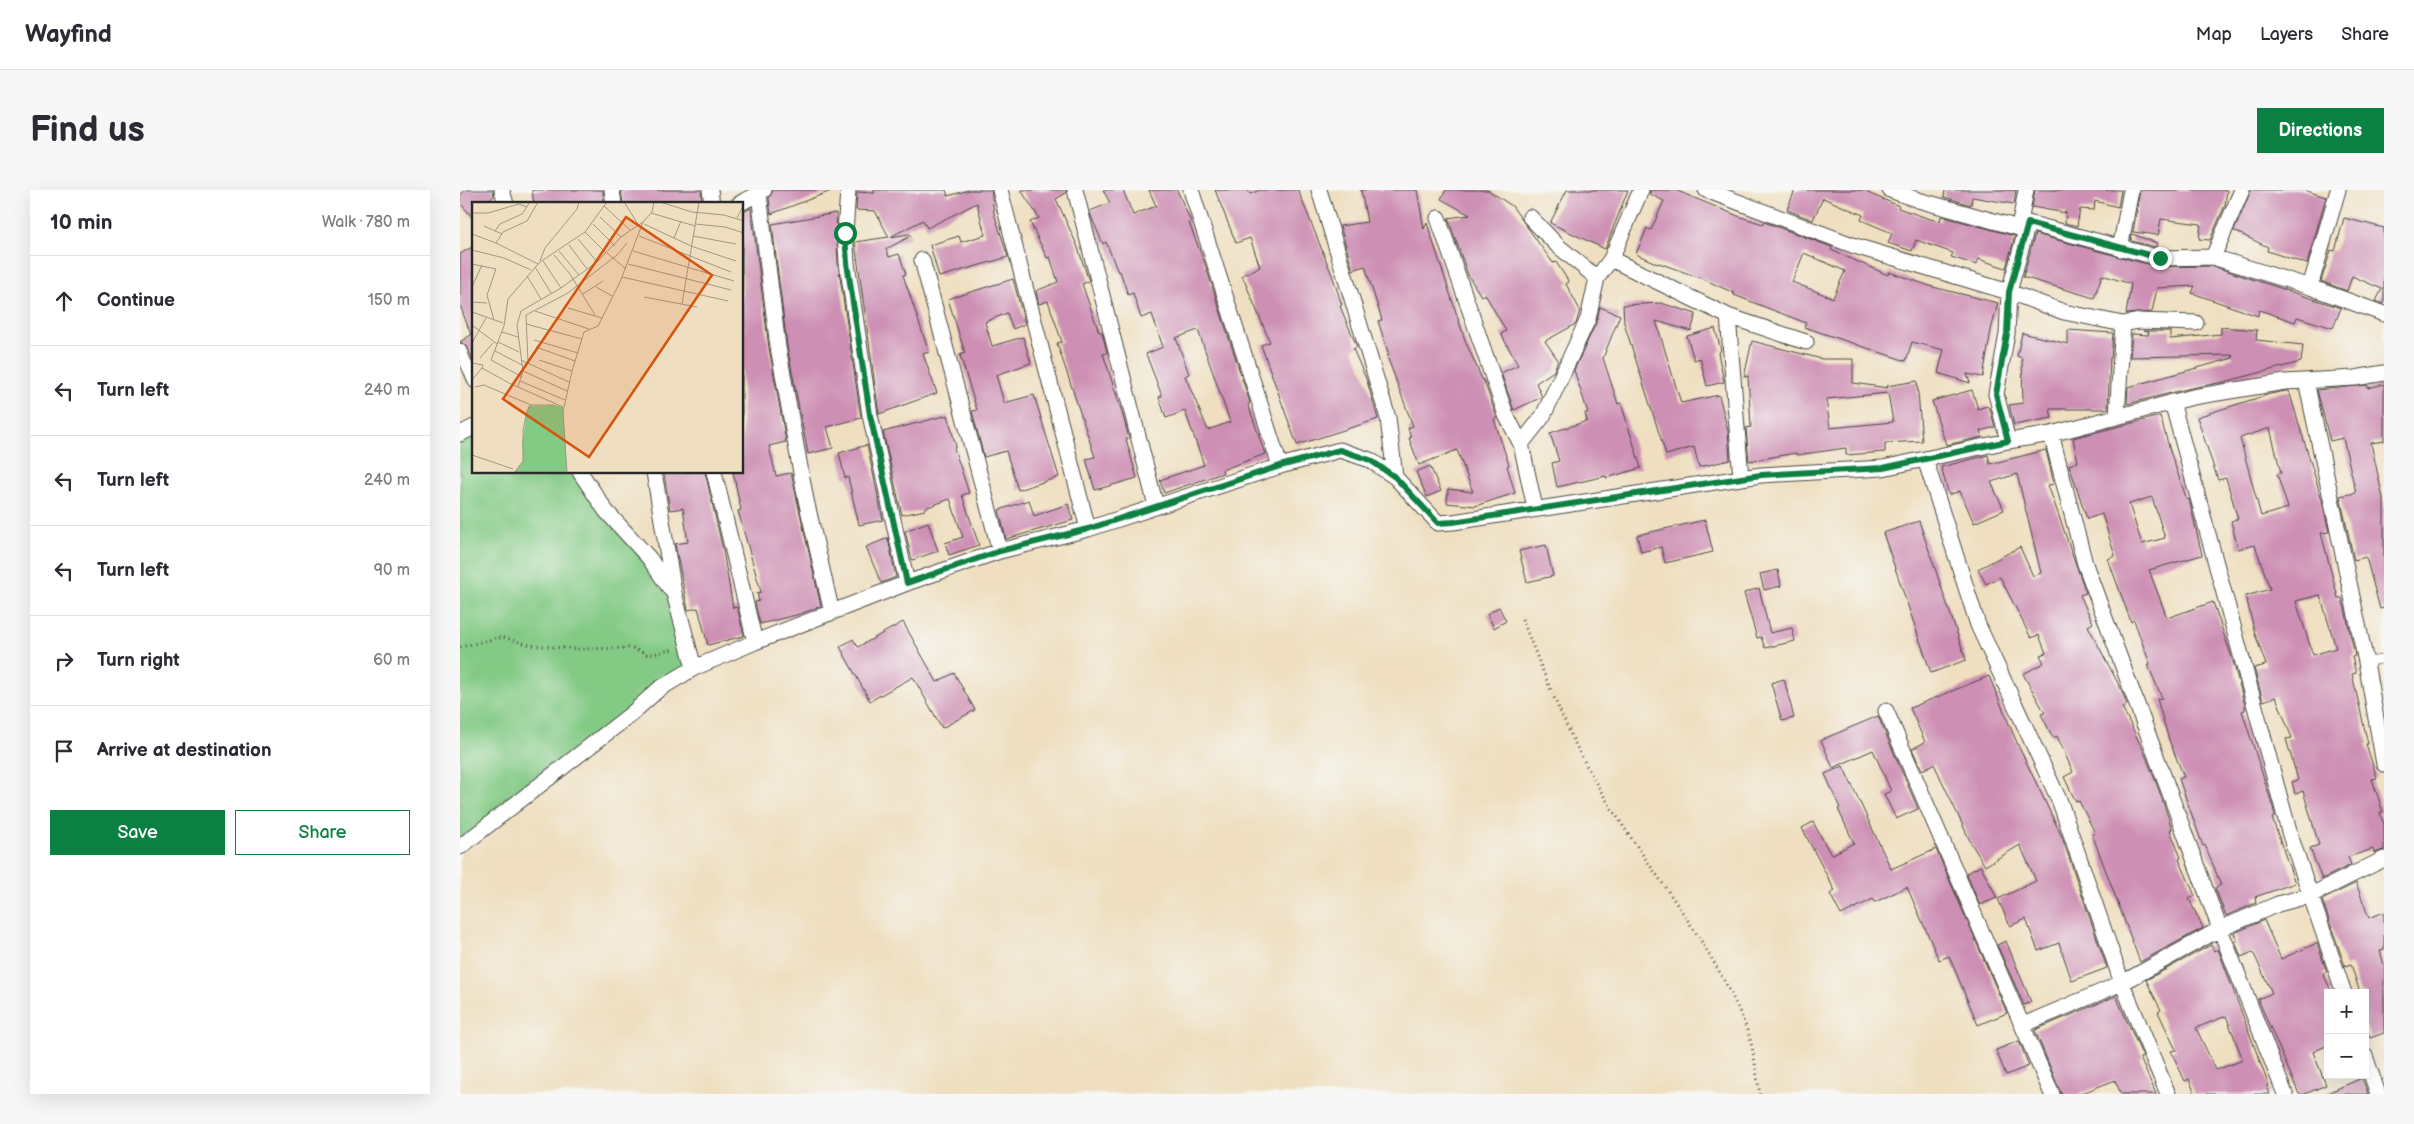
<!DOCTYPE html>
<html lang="en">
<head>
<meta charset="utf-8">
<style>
	body { margin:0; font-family:"Balsamiq Sans",sans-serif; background:#f7f7f7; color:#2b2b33 }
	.controls { position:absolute; right:15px; bottom:15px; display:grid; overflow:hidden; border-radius:0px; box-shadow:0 5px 20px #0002 }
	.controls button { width:45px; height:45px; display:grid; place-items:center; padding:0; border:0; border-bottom:1px solid #e1e1e2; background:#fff; color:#2b2b33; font:25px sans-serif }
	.stop { position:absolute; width:15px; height:15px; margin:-11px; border:4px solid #0b8043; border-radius:50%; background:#fff }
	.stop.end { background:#0b8043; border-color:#fff; box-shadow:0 1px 5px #0008 }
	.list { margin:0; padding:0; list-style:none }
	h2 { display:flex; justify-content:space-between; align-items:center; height:65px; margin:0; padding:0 20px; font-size:21px }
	h2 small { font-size:16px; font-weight:400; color:#7c7c81 }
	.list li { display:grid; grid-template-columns:32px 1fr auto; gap:15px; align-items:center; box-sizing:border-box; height:90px; padding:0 20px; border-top:1px solid #e1e1e2 }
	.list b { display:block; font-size:19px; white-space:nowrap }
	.list em { font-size:16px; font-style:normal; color:#7c7c81 }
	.actions { display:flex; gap:10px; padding:15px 20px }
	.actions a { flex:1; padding:11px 0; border:1px solid #0b8043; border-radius:0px; text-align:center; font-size:18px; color:#0b8043 }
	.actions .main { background:#0b8043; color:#fff }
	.icon { flex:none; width:28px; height:28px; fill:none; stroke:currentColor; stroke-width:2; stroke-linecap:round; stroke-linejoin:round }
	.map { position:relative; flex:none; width:1924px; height:904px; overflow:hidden; border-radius:0px }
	header { display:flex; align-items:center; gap:30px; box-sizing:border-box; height:70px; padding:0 25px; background:#fff; border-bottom:1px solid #e1e1e2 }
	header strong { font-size:24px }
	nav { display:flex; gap:28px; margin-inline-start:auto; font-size:18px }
	.intro { display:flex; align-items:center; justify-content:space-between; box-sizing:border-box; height:120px; padding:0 30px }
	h1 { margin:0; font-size:35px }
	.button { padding:12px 22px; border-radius:0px; background:#0b8043; color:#fff; font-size:18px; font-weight:700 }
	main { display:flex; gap:30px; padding:0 30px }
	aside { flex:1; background:#fff; border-radius:0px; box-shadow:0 5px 20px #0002 }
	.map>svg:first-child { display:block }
	.green { fill:#83ca85; stroke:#577a58 }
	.building { fill:#cd8fb4; fill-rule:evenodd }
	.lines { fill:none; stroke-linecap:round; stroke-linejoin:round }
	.service-casing { stroke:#484641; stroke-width:9 }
	.pedestrian-casing { stroke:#484641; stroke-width:13 }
	.minor-casing { stroke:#484641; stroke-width:17 }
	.path { stroke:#484641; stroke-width:3; stroke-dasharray:1 4; stroke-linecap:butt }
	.service { stroke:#fff; stroke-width:8 }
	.pedestrian { stroke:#fff; stroke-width:11 }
	.minor { stroke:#fff; stroke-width:15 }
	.route { stroke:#0b8043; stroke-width:6 }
	.inset-road { fill:none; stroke:#a19784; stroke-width:1 }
	.view { fill:#d5540f; fill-opacity:0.15; stroke:#d5540f; stroke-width:2.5 }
	.inset-edge { fill:none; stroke:#2b2b2b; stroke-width:2.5 }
</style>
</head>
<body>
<header>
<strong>Wayfind</strong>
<nav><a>Map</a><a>Layers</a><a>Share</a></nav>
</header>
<div class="intro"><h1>Find us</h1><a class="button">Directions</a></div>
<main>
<aside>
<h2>10 min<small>Walk · 780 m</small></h2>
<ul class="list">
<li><svg class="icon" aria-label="ahead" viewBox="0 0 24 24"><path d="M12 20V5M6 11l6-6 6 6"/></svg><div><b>Continue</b></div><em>150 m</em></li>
<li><svg class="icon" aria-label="left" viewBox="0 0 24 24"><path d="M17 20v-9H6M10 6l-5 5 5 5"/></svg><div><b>Turn left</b></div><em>240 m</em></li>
<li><svg class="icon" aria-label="left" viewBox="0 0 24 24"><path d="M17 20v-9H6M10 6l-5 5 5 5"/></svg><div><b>Turn left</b></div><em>240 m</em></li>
<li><svg class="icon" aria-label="left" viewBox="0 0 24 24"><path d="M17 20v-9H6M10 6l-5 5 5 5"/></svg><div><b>Turn left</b></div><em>90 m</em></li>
<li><svg class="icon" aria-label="right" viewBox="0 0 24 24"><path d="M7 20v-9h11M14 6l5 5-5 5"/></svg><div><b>Turn right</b></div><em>60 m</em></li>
<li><svg class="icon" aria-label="arrive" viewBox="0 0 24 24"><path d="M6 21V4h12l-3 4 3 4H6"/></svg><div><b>Arrive at destination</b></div></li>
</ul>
<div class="actions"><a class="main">Save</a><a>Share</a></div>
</aside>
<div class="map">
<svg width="1924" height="904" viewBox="0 0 1924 904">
	<rect width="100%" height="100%" fill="#f6f6f2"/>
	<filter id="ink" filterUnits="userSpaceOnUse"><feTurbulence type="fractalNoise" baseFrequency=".02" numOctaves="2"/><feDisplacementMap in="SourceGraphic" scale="10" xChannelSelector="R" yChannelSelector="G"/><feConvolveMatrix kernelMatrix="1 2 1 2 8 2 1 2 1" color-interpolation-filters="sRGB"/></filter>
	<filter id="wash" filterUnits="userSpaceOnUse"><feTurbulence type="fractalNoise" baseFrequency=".0096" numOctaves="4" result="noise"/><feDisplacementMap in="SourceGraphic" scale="20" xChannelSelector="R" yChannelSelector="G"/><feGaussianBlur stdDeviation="1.12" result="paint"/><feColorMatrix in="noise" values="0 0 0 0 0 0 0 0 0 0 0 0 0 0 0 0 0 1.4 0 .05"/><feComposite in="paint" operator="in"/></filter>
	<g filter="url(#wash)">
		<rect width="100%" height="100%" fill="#efdfc0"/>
		<path class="green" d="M14,237V282L120,283L214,403L234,478L0,657V244Z"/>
		<g id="blocks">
			<path class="building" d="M6,0H33L34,6L25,14H14V29L0,13V5Z
				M72,0H143L144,14H74Z
				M161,0H241L242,14H163Z
				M313,0H371V1L311,24L309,8Z
				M413,0H486L488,6L509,0H531L534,23L548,67L479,87L470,55L499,46L501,52L525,45L517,13L467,38L463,30L430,47L450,44L451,46L426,59L429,67L439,64L446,84L443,85L469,162L463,164L477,203L419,224L395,52L429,47L415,21L396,20L397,2L415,3Z
				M561,0H606V3L596,9L617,55L629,91L622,94L639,142H642L647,163L643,164L645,170L661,219L669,248L666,249L677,288L635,300L626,269L635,267L597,153L602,152L588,111L579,114L576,101L598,92L590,67L587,68L570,32L579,28Z
				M643,0H663L673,25L696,16L689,0H717L731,32L729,33L745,74L790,213L788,214L805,264L762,280L763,283L704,303L700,290L744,275L725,221L706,228L699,207L702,206L686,164L703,157L692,124L681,128L673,103L668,105L660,81L658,82L646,52L643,54L631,26L630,21L650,13ZM738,140L770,232L748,240L725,186L729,184L716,148Z
				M755,0H788L790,4L800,0H838L872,85L882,115L880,116L897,157L893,159L907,191L918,229L837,255L801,155L810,152L782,85L800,77L790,48L776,53Z
				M901,0H957L964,39L967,33L1005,150L1022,189L1024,191L1037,228L1034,229L1049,275L1047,276L1055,303L1015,316L987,313L988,299L1013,302L997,260L959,275L949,248H951L948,238L953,236L927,166L929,165L918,131L922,130L905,76L893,80L880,36L907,32Z
				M986,0H1028L1052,16L1093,73L1096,72L1109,92L1106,94L1120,120L1116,134L1085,151L1098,170L1094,181L1076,193L1082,207L1054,220L1041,183L1058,175L1041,144L1046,141L1025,104L1021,106L1008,85L988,28L1010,25L981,9Z
				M1107,0H1168L1145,59L1090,33Z
				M1190,0H1215L1278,26L1303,34L1304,32L1372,57L1371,60L1428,85L1429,82L1473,97L1538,113L1531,140L1523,187L1507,184L1510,193L1478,183L1484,160L1452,152L1446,171L1344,137L1346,133L1274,105V103L1243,89L1199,73L1198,74L1176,64L1187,38L1191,40L1204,11L1190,4ZM1344,63L1385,81L1373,108L1332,92Z
				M1335,0H1409L1408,3L1439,16L1438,18L1470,29L1480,31L1481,26L1555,46L1546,78L1518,69L1517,75L1491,67L1493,63L1456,50L1452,61L1428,53L1432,43L1401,30L1403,25L1363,8L1353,30L1327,20Z
				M1485,0H1556L1554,14L1512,7L1511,15L1484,7Z
				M1575,0H1661L1658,17L1635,11L1634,20L1620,19L1617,36L1605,33L1606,23L1572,17Z
				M1680,0H1767L1765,15L1750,50L1739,49L1741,34L1701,29L1698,45L1673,42Z
				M1791,0H1844L1866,7L1847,74L1807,61L1808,57L1774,41Z
				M291,18L309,158L326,252L309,256L316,286L331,283L361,416L340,424L300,434L295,412L299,411L297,403L301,402L278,321L281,320L273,282H282V23Z
				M376,23L378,74L401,228L367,237L373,258L348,264L327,156L312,34Z
				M1884,28L1924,38V114L1916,111L1922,99L1892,86L1887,101L1861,91L1871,60L1875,61Z
				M1575,44L1698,77L1752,76L1881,118L1873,138L1837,127L1835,132L1799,120L1798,126L1732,103L1735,96L1697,98L1692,122L1666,124L1671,94L1642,85L1634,108L1563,87Z
				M1672,44L1697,53L1696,57L1671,51Z
				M14,56V172L7,156L0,152L11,145L0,115V64Z
				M553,89L565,134L553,139L547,123L525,132L532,156L563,147L571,173L536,185L544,213L574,205L599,287L558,300L546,261L524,267L512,221L517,220L500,165L505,163L488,109Z
				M1201,113L1236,124L1231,141L1196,131L1221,213L1259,205L1268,241L1270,270L1239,277L1234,257L1206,265L1164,133L1163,115Z
				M1140,117L1160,125L1143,168L1158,214L1161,213L1181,278L1146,288V286L1097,297L1092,273L1099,271L1090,243L1127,231L1125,223H1128L1114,180L1136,133Z
				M1761,137L1797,140L1796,150L1843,155L1841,172L1764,192L1731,198L1667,214L1668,197L1773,168L1772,165L1670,167L1672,144L1688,145L1689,142L1683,141H1710V149L1761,144Z
				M1255,138L1261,160L1258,163L1264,192L1247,196L1240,168L1234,170L1227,146Z
				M1608,140L1653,143L1651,168H1650L1648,219H1590L1592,228L1554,235L1549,215L1563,213L1562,168L1557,166L1562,143L1608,154Z
				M1292,151L1362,169H1393V193L1428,198L1427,196L1457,191L1462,251L1425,253V262L1386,265V258L1337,265L1336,263L1289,271L1286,238L1291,237L1288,186L1284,187ZM1428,203L1433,232L1370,238L1366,209Z
				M1924,194V251L1911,253L1924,313V418L1920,419L1906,367L1894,370L1892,361L1880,306L1896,303L1883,248L1870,251L1857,200L1907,195L1908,198Z
				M1512,200L1518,219L1527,216L1530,219L1535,237L1520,241L1522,247L1486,255L1472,211Z
				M1826,201H1829L1862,310L1869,342L1861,343L1878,408H1882L1885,419L1895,466L1892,467L1896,483L1892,484L1908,554H1906L1917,588L1912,589L1923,622L1920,623L1924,635V660L1914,663L1913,659L1888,667L1891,675L1862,689L1850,658L1859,655L1843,601L1835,604L1832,592L1838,590L1826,549L1832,548L1816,507L1803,511L1794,478L1806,475L1795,444L1786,406L1810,399L1795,355L1778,359L1771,331L1778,329L1766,288L1758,290L1737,227L1810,204ZM1810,238L1821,283L1817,284L1828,318L1801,326L1780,248ZM1860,405L1876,458L1853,465L1836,411Z
				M488,225L496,257L494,258L509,303L502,305L519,355L489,365L485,353L503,347L490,309L465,318V320L442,325L423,242Z
				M1700,226L1711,264L1727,310L1729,309L1742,365L1689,380L1707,428L1753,412L1773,471L1785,516V520L1782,521L1813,617L1815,627L1812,628L1835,693L1795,707L1796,713L1766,726L1755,698L1761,695L1745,655L1743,656L1719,589L1724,587L1709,550L1697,509L1702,508L1688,475L1690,474L1674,430L1671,432L1648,369L1655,366L1642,324L1627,329L1609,275L1618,272L1613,248ZM1692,307L1705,348L1682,354L1669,314Z
				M407,255L423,330L399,335L388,287L385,288L379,263Z
				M1586,260L1594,294L1588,295L1626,403L1620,405L1633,433L1628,436L1661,499L1667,515L1662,517L1685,564L1701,606L1712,639L1710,640L1721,668L1719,669L1735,706L1729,709L1743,738L1680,772L1632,644L1635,643L1619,611L1616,612L1604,587L1613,582L1597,546L1593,548L1581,524L1585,523L1563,484L1584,473L1580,465L1586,463L1579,445L1571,448L1540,387L1526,394L1518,379L1560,357L1573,386L1581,383L1557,284L1531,292L1544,320L1514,333L1500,301L1489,305L1481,277L1528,265L1530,274Z
				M970,276L981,301L967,307L956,282Z
				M217,282H245L263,360L273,418L277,417L284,446L248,455L238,418L228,420L215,354L228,352L223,318L210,320L204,284Z
				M569,310L574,326L608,314L613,330L546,349L539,320Z
				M1245,330L1253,362L1205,373L1201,357L1181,362L1177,345Z
				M1459,331L1506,470L1471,483L1423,343Z
				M468,332L478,361L452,370L445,341Z
				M428,348L436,387L421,393L406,357Z
				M1086,355L1093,386L1067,392L1059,361Z
				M1318,380L1321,396L1304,400L1300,384Z
				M1299,398L1310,443L1332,438L1335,451L1305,458L1301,447L1297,448L1284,403Z
				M1039,417L1046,431L1034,438L1027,424Z
				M443,432L477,492L494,483L515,520L482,538L453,487L410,511L380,457L393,449L398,457Z
				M1529,486L1558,555L1602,647L1647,778L1612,791L1599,753L1578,761L1566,729L1550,736L1538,709L1576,691L1560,655L1525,676L1511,653L1474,574L1462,580L1452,559L1465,552L1450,518Z
				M1324,489L1334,528L1322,531L1311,493Z
				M1418,526L1458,619L1436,629L1424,604L1431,601L1413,560L1373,578L1361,550Z
				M1383,576L1431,679L1476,659L1547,823L1518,835L1489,766L1479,770L1447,697L1415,712L1413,709L1381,725L1370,704L1375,701L1342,638L1353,632L1371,665L1394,653L1378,619L1380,618L1365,584Z
				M1521,676L1537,708L1520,715L1506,683Z
				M1896,693L1909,728L1924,722V760L1920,761L1924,775V843L1910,848L1905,833V803H1900L1891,774L1885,776L1862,710Z
				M1804,730L1821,769L1857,753L1867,782L1863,783L1872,803H1868V855L1853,862L1866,895L1845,904H1839L1798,809L1812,803L1793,762L1781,767L1775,751H1777L1774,743Z
				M1546,751L1571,812L1564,815L1537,755Z
				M1751,755L1754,761L1758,759L1809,896L1807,897L1810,904H1735L1729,889L1725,891L1711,861L1716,860L1698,822L1701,820L1686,790ZM1766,826L1783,870L1756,880L1736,838Z
				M1656,806L1683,867L1680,868L1696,904H1661L1655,890L1620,904H1601L1575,840Z
				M1559,851L1569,876L1546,885L1536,860Z
				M1902,888L1908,904H1865Z"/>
		</g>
	</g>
	<g filter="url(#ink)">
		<use href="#blocks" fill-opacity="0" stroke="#484641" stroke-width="1"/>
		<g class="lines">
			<g class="service-casing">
				<path id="service" d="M1906,472L1924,469"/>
			</g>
			<g class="pedestrian-casing">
				<path id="pedestrian" d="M0,159L14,192"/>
			</g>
			<g class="minor-casing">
				<path id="minor" d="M42,0L46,14
					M152,0L154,14
					M250,0L252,14
					M388,0L385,43L387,73L410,225L447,393
					M540,0L628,339
					M615,0L696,316
					M731,0L820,276
					M859,0L928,228L935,287
					M1246,0L1395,56L1549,102L1604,122L1663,134L1679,131L1736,133
					M1430,0L1458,10L1559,38L1568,33L1700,68L1753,67L1850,97L1924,124
					M299,4L318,157L346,310L372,423
					M279,14L304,0
					M1070,27L1098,56L1137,88
					M978,28L1046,225L1061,254L1075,318
					M1559,38L1566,0
					M1660,59L1671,0
					M1753,67L1782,0
					M1151,69L1268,126L1346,152
					M462,70L540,361
					M1850,97L1878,0
					M1268,126L1281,288
					M1846,191L1906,472L1924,574
					M1712,212L1830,645L1884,803
					M1657,226L1663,134
					M0,244L14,237
					M1591,244L1625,374L1760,739L1825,904
					M1548,251L1536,204L1547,144L1549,102L1568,33
					M1061,254L1083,226L1128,129L1137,88L1151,69L1181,0
					M1465,269L1518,435L1600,612L1662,793L1708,904
					M120,282L146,321L189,368L211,400
					M194,282L214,403L234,478
					M254,282L295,452
					M1426,521L1592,904
					M0,657L170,525L199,499L234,478L295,452L447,393L540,361L628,339L820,276L880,260L910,270L935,287L978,333L993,332L1301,285L1423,278L1548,251L1591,244L1733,207L1825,192L1895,188L1924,183
					M1563,835L1662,793L1760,739L1818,714L1851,705L1924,669
					M1905,866L1918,904"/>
			</g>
			<path class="path" d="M1062,429C1085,487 1108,545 1139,598C1187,678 1251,750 1286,837C1294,857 1296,883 1300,904
				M0,457L42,447L70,455L116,459L172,458L188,465L214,459"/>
			<use href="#service" class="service"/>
			<use href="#pedestrian" class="pedestrian"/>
			<use href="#minor" class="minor"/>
		</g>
	</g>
	<g class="lines" filter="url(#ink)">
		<path class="route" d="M385,43L387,73L410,225L447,393L540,361L628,339L820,276L880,260L910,270L935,287L978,333L993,332L1301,285L1423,278L1548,251L1536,204L1547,144L1549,102L1568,33L1700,68"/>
	</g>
	<g transform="translate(12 12)">
		<rect width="271" height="271" fill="#efdfc0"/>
		<path d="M83,203L91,205L95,271H42L51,259L50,241L56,204Z" fill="#83ca85"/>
		<path class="inset-road" d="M152,0L166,22M188,0L220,10L252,13L272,19M132,4L158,28M0,11H16L47,2L55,5M179,11L223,24M128,15L149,35M265,16L272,2M121,22L143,44M172,22L219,44L264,59M223,22L253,25L272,31M12,24L30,32M23,29L28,22L50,12L58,0M113,30L134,51M0,32L24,41L66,62M167,34L259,70M221,34L264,42M202,36L209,19M106,37L125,60M24,41L31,30L55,19L66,0M97,43L115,67M0,48L32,56L59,68M87,49L107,73M161,49L262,79M135,51L154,67M82,53L98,72L123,113M68,59L73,46L105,7L107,0M71,59L89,86M0,62L24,67L15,93L22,118M156,62L259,88M63,65L79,91M55,74L69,97M150,75L256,99M0,85L10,63M124,85L140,94M111,92L131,79M172,95L225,105M0,100L15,101M210,102L227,0M96,106L130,116M63,109L117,127M0,110L31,121M54,122L110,137M0,123L25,142M30,130L46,135M62,138L106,151M26,140L47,150M0,141L14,116M64,145L103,159M23,149L50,163M8,156L21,141M49,158L97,180M67,158L100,169M56,160L54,113L96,91L145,53L155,41M0,161L11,163L10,166L37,181L91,205M51,169L95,189M50,175L19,158L32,124L36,97L68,60L113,30L135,0M0,178L10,166M48,179L93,198M3,185L12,183L59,203H82M46,185L51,169L45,123L49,109L89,86L125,60L149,35L171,20L180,10L182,0M0,253L41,267M42,271L51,259V228L55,209L59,203M95,271L91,210L100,169L112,130L126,124L148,80L171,20"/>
		<path class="view" d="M154,15L240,73L117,255L31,197Z"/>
		<rect width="271" height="271" class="inset-edge"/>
	</g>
</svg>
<div class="controls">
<button>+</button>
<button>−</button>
</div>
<div class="stop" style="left:385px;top:43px"></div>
<div class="stop end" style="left:1700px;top:68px"></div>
</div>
</main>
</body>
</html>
